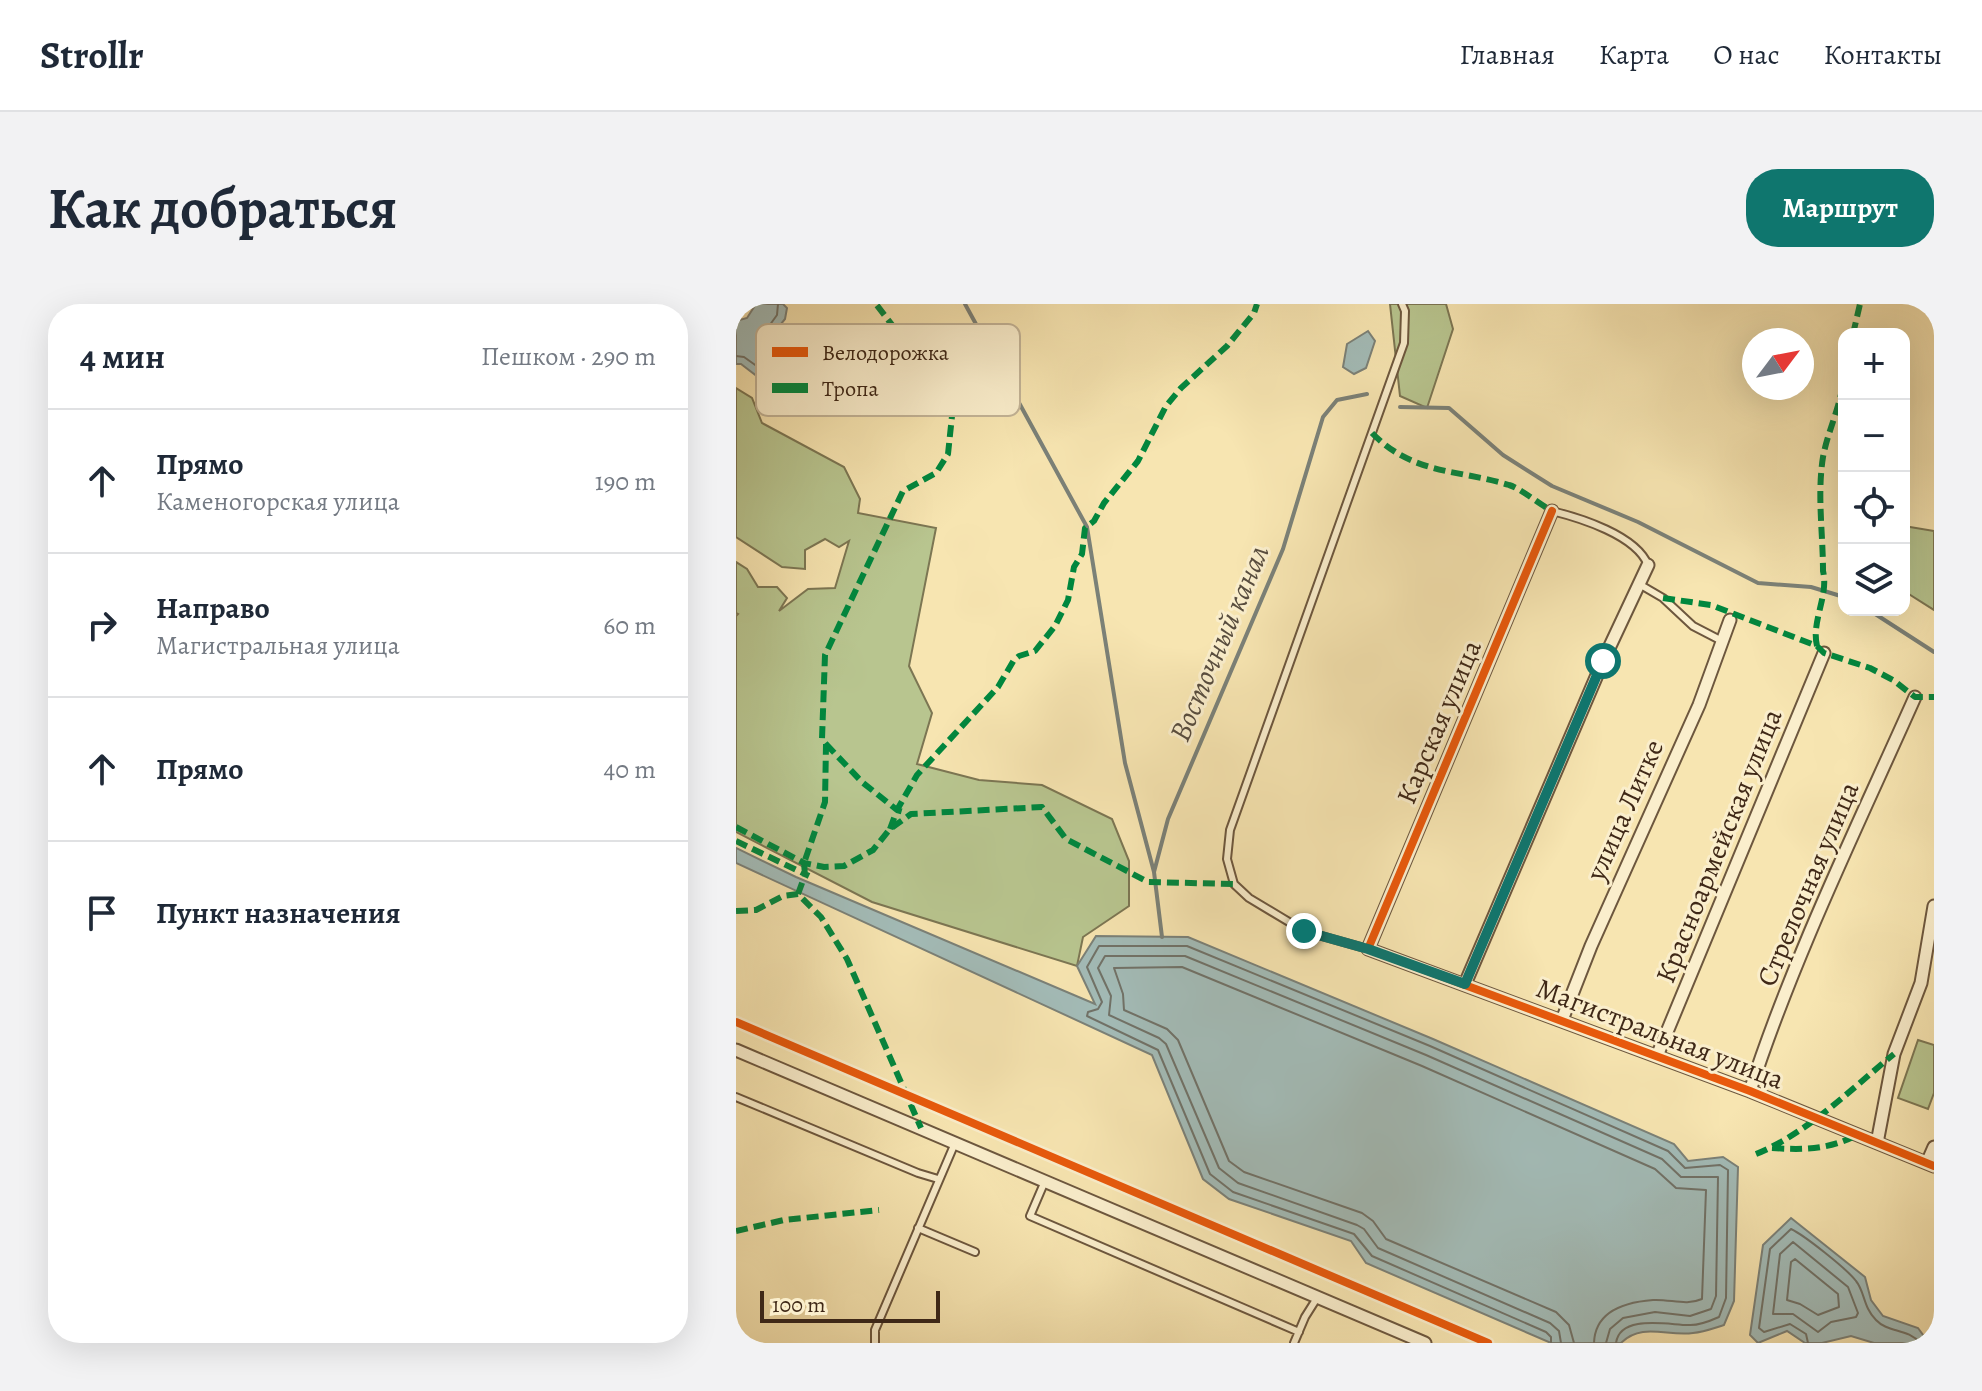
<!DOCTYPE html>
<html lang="ru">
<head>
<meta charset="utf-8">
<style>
	body { margin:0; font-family:Alegreya,serif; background:#f2f2f3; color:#1f2937 }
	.controls { position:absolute; right:24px; top:24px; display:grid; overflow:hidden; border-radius:16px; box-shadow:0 8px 32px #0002 }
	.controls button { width:72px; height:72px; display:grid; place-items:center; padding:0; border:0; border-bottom:2px solid #e0e1e3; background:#fff; color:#1f2937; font:40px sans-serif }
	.compass { position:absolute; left:1006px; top:24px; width:72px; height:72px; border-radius:50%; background:#fff; box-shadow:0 8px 32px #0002; rotate:58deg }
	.scale { position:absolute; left:24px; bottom:20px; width:180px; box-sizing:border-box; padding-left:8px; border:4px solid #3f2817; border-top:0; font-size:22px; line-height:28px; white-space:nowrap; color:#3f2817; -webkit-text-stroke:6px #faeecc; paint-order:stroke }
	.stop { position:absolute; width:24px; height:24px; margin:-18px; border:6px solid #0f766e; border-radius:50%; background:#fff }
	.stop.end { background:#0f766e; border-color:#fff; box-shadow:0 2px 8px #0008 }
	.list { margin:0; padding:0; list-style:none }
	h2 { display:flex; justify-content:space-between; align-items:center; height:104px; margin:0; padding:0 32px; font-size:34px }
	h2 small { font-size:26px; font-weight:400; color:#747a83 }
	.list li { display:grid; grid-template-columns:52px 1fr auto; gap:24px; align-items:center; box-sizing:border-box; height:144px; padding:0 32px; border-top:2px solid #e0e1e3 }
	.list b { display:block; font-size:30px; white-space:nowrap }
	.list p { margin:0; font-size:26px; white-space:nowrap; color:#747a83 }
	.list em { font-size:26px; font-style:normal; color:#747a83 }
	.icon { flex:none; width:44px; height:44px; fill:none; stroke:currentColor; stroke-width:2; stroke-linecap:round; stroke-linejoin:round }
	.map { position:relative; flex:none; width:1198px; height:1039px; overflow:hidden; border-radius:32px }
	header { display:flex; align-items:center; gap:48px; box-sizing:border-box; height:112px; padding:0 40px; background:#fff; border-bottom:2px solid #e0e1e3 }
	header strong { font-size:38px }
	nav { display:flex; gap:44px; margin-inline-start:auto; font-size:28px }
	.intro { display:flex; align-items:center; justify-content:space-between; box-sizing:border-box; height:192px; padding:0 48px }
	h1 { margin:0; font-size:56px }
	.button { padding:20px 36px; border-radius:32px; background:#0f766e; color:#fff; font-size:28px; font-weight:700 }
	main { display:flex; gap:48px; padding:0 48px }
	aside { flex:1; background:#fff; border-radius:32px; box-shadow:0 8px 32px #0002 }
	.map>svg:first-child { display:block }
	.green { fill:#b8c58f; stroke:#7c7653; stroke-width:2 }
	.water { fill:#a3bcb8; stroke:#7b8178; stroke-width:2 }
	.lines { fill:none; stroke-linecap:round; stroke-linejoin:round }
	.shore { stroke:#717268; stroke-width:2 }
	.stream { stroke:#7b8178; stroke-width:4 }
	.lane-casing { stroke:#6d573e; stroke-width:10 }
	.street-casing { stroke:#6d573e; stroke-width:15 }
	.lane { stroke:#faeecc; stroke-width:6 }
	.street { stroke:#faeecc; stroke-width:11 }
	.quiet { stroke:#00873e; stroke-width:6; stroke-dasharray:12 6; stroke-linecap:butt }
	.cycleway-casing { stroke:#faeecc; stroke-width:13 }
	.cycleway { stroke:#e8590c; stroke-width:8 }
	.route { stroke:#0f766e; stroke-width:10 }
	.labels { text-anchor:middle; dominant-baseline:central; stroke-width:6; stroke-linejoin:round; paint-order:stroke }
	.street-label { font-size:28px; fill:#3f2817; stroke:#faeecc }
	.water-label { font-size:30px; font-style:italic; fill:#584d3f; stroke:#faeecc }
	.key { fill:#faeecc; stroke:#c2b396; stroke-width:2 }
	.key-label { font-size:22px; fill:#3f2817 }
</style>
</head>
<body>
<header>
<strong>Strollr</strong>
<nav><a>Главная</a><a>Карта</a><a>О нас</a><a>Контакты</a></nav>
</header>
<div class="intro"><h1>Как добраться</h1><a class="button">Маршрут</a></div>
<main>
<aside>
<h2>4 мин<small>Пешком · 290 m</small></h2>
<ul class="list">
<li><svg class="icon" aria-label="ahead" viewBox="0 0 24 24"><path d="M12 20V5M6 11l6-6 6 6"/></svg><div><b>Прямо</b><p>Каменогорская улица</p></div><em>190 m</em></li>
<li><svg class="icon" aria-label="right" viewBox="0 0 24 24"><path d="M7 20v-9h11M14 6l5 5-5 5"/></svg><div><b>Направо</b><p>Магистральная улица</p></div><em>60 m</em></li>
<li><svg class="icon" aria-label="ahead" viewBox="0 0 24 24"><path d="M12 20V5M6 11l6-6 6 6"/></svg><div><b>Прямо</b></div><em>40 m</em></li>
<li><svg class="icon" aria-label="arrive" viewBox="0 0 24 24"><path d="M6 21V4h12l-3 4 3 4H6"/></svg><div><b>Пункт назначения</b></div></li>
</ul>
</aside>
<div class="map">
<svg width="1198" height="1039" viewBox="0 0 1198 1039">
	<rect width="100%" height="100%" fill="#f7e5b1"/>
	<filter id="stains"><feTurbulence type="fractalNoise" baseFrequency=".0025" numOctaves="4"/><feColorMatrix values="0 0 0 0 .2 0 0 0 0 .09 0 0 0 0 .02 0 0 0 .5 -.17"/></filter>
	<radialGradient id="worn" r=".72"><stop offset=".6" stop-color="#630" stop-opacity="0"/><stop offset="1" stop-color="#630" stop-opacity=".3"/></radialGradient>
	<path class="green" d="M654,0H710L717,25L691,104L664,92Z
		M0,84L16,94L26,119L108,163L124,195L122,209L200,224L173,362L196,409L181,460L243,476L306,481L376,515L393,557V602L347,633L341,662L136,598L0,528V312L2,310L0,309V258L11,265L22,283H41L51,294L43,307L72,285L99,284L113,237L103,243L89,235L69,246V265L46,263L0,233Z
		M1168,222L1198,227V306L1168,287Z
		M1182,736L1198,741V789L1192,805L1162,794Z"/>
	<path class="water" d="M20,0H47L51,4L49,15L36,31L35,66L22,73L5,60H0V17L11,14Z
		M632,27L639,37L630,64L618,70L607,63L611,40Z
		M0,544L60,573L359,700L341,662L360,632L452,633L697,735L938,840L952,857L987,853L1002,863L998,997L988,1021C978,1024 968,1028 957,1029C932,1033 906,1018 885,1039H815L630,959L615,937L493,895L467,875L416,751L0,559Z
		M1055,914L1129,973L1135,996L1147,1012L1182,1024L1193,1039H1138L1115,1032L1086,1039H1069L1051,1027L1022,1039L1014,1031L1027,941Z"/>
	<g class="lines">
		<path class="shore" d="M0,52L8,53L22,63L26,62L28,29L41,11L42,0
			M1057,938L1112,983L1122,1009L1120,1013L1095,1018L1082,1028L1057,1010H1037L1044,950Z
			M1059,955L1102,990L1103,1003L1082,1011L1064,1000L1051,996L1055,958Z
			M815,1039V1033L810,1028L636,952L618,930L497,888L474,870L422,746L351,712L352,708L362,705L366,698L351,663L363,642H451L694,742L932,847L949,864L984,861L992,866L990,994L983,1013C974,1017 962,1022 952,1021C933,1021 884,1010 880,1039
			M825,1039L823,1027L814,1019L642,944L628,925L621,921L502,879L483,864L430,740L423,734L373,711L375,692L362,664L369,652H449L690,751L926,855L945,873H982L980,992L975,1005L954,1012L919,1008L887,1014L874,1025L870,1039
			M838,1039L833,1021L820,1008L650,935L637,917L626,909L508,868L493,857L442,736L431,725L388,706L387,690L378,664L446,663L686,762L919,865L940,884L970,886L966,995C950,1002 935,995 917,996C890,998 859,1007 858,1039
			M1072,1039L1070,1030L1054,1020L1028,1028L1023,1024L1034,945L1055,925C1068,931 1111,965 1120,977C1129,988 1127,1003 1140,1016C1152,1029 1172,1024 1184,1039"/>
		<path class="stream" d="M229,0L351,223L389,459L418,568
			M664,103L713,104L767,151L816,182L902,218L1022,279L1075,283L1108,293
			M1133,306L1198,348
			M426,633L418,568L432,515L547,245L587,113L601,96L631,90"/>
		<g class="lane-casing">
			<path id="lane" d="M816,207C844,214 900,231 912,261
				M903,280L927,294L957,322L986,337
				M632,645L568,627L513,594L498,580L491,555L494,526L668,39L669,7L666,0
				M0,793L182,869L202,875
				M309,877L294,912L563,1028
				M182,924L239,948
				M139,1039V1026L219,839
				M558,1039L569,1013L581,994"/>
		</g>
		<g class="street-casing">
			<path id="street" d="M816,207L632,645L1014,787L1198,862
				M729,680L867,357L912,261
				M826,716L855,642L963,401L994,316
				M0,746L689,1039
				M921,752L1088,349
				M1014,787C1057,654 1122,521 1179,393
				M1141,839L1158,750L1185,679L1198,602
				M1191,859L1198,843"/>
		</g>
		<use href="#lane" class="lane"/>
		<use href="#street" class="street"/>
		<path class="quiet" d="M1188,0L1198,5
			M1117,30L1124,0
			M636,129C677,171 721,165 773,181C784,184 803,200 816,207
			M927,294L975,301L1081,342L1088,349L1134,364L1157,376L1179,393H1198
			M1081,342C1075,317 1093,292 1087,267C1087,229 1081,191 1087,153C1092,126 1105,102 1108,73
			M90,440L126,478L161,506L168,508
			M0,523L68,559L88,563L108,562L137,546L154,525L175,510L306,503L330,535L412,578L498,580
			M154,525L161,506L181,471L262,383L278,356L283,352L299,347L319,322L332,296L338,263L346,250L349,224L358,217L368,199L402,157L430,102L445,84L491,42L518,9L521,0
			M0,537L73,572
			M62,590L69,571L68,559L89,498L90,440L86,435L89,351L167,187L200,169L212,150L216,112L209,90L140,0
			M0,607L20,606L47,592L62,590L85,613L111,655L185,824
			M1036,844C1067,846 1092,846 1121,831
			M1020,850C1072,829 1115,785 1158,750
			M0,927L48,916L143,906"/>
		<g class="cycleway-casing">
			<path id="cycleway" d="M816,207L632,645L1014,787L1198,862
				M0,718L752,1039"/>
		</g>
		<use href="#cycleway" class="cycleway"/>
	</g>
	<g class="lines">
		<path class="route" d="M568,627L632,645L729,680L867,357"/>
	</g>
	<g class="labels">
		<g class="street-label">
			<text transform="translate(703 418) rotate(-67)">Карская улица</text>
			<text transform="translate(889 506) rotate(-66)">улица Литке</text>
			<text transform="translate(983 542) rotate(-68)">Красноармейская улица</text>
			<text transform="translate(1072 580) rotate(-67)">Стрелочная улица</text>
			<text transform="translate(924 730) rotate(21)">Магистральная улица</text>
		</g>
		<g class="water-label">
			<text transform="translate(483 339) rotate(-67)">Восточный канал</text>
		</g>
	</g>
	<rect x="20" y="20" width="264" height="92" rx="12" class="key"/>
	<rect x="36" y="43" width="36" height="10" fill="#e8590c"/>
	<rect x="36" y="79" width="36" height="10" fill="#00873e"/>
	<g class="key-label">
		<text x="86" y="56">Велодорожка</text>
		<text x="86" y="92">Тропа</text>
	</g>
	<rect width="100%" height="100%" filter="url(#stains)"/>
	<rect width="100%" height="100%" fill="url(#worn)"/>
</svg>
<div class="controls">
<button>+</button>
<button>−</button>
<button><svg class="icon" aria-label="locate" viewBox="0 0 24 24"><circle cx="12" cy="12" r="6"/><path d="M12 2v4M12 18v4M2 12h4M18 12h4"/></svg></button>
<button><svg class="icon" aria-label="layers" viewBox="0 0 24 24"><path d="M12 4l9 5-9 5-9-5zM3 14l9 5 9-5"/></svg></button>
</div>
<svg class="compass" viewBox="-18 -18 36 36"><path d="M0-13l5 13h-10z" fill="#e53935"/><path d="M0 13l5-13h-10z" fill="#747a83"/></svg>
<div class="scale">100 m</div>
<div class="stop" style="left:867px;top:357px"></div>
<div class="stop end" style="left:568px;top:627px"></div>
</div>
</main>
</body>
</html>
